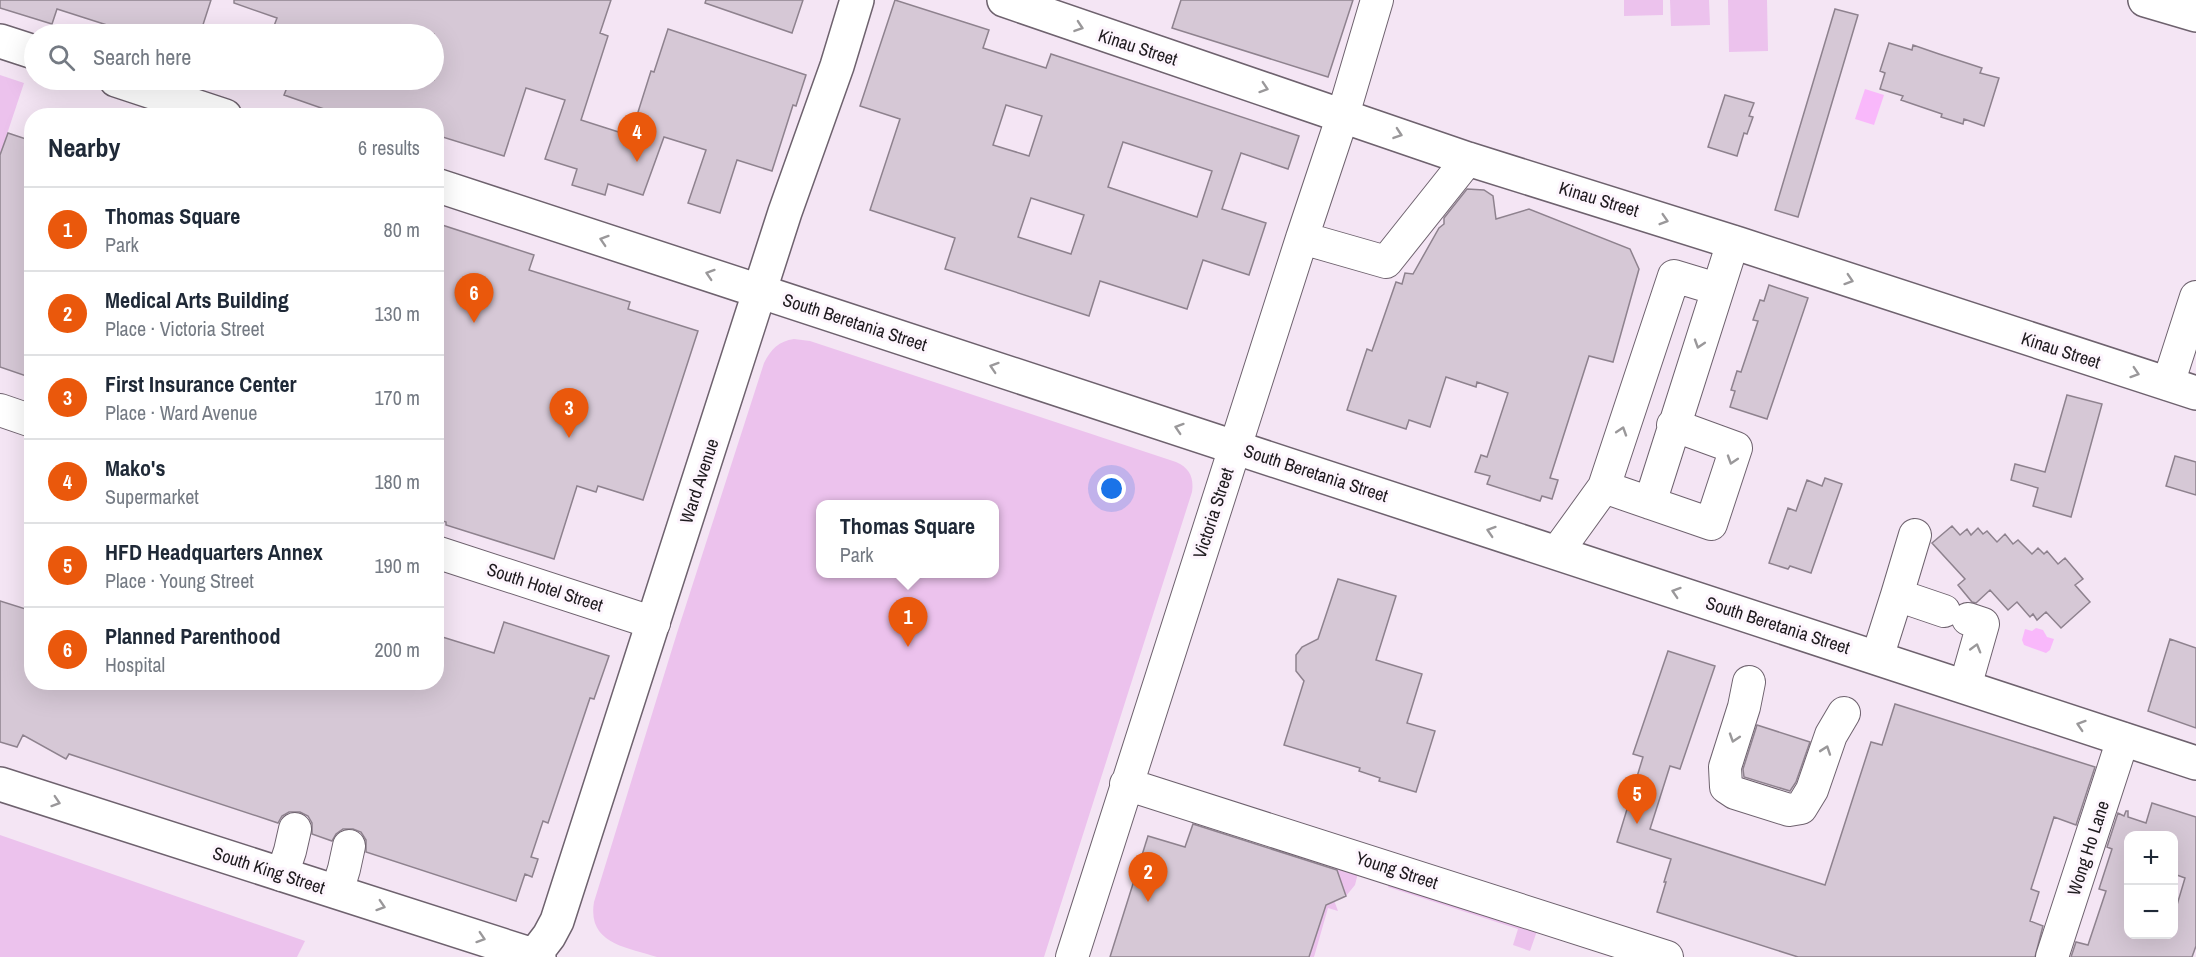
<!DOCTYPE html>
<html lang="en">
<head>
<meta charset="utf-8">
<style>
	body { margin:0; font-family:"Archivo Narrow",sans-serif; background:#f2f2f3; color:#1f2937 }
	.controls { position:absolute; right:18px; bottom:18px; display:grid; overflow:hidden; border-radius:12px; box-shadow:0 6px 24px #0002 }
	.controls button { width:54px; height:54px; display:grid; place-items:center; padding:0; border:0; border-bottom:2px solid #e0e1e3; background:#fff; color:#1f2937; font:30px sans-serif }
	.you { position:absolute; left:1112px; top:489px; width:21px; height:21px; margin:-15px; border:4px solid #fff; border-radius:50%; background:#1a73e8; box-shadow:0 0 0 9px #1a73e833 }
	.badge { display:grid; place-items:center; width:39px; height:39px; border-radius:50%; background:#ea580c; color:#fff; font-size:20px; font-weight:700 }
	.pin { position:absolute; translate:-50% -50px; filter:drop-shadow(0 2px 3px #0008) }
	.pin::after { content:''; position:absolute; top:32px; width:21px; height:18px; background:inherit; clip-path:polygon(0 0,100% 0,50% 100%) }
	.popup { position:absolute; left:816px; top:500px; width:183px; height:78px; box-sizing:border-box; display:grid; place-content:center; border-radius:12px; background:#fff; filter:drop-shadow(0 2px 4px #0005); font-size:20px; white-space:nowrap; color:#747a83 }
	.popup b { font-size:22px; color:#1f2937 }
	.popup::after { content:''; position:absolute; left:50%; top:100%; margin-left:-12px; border:12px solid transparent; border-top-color:#fff }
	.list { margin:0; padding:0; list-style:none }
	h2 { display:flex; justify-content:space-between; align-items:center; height:78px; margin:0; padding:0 24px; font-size:26px }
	h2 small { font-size:20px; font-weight:400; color:#747a83 }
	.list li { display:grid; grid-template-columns:39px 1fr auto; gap:18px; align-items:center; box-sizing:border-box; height:84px; padding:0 24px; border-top:2px solid #e0e1e3 }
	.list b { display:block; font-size:22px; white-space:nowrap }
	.list p { margin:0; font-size:20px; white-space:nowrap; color:#747a83 }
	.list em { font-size:20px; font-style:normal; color:#747a83 }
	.icon { flex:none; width:33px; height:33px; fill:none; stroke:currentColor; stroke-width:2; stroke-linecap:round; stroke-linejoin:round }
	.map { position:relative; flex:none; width:2196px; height:957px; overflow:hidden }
	.search { position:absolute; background:#fff; box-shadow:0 6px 24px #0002; left:24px; top:24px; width:420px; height:66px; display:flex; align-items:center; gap:15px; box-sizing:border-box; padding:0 21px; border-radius:33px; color:#747a83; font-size:22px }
	.panel { position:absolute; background:#fff; box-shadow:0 6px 24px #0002; left:24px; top:108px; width:420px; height:582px; border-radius:24px }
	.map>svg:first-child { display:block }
	.green { fill:#ecc2ed; fill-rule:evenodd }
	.water { fill:#f9b8fb }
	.building { fill:#d6c8d6; stroke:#8e828e; stroke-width:1.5; fill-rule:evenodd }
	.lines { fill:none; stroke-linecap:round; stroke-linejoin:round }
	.minor-casing { stroke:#6e626e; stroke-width:34 }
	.major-casing { stroke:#6e626e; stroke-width:36 }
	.highway-casing { stroke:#6e626e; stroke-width:36 }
	.minor { stroke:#fff; stroke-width:32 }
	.major { stroke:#fff; stroke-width:33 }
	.highway { stroke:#fff; stroke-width:33 }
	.oneway { stroke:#9a989a }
	.labels { text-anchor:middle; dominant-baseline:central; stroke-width:6; stroke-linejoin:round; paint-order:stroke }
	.street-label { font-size:18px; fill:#1e1a1e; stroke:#fdf5fd }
</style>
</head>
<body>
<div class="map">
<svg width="2196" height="957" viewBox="0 0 2196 957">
	<rect width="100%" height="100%" fill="#f4e5f4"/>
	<path class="green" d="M1624,0H1663V15L1624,16Z
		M1670,0H1709L1710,25L1671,26Z
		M1728,0H1767L1768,51L1729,52Z
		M0,75L24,83L0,155Z
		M794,339L810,341L1176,462C1190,468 1194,478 1192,492L1044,957H657C627,947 587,944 594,902L677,633L764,363C771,349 779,341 794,339ZM995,504V574H821V504Z
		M0,835L305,941L297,957H0Z
		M1338,867L1358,873L1355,885L1346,896L1342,887L1331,892L1338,911L1328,908L1314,957H1309Z
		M1389,883L1537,931L1530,951L1513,945L1518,929L1388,887Z"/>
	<path class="water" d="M1865,89L1884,95L1874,125L1855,119Z
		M2036,628L2043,630L2047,637L2054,639L2050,650L2046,653L2024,645L2022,640L2025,629L2032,631Z"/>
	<path class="building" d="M0,0H211L200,34H135L57,9L52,24L0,8Z
		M234,0H611L600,33L608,36L581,120L628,135L630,128H633L651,71L654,72L668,29L806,75L796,106L793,105L772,171L737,160L720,213L688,203L706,150L664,137L643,195L608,184L605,195L572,185L577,169L545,159L565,100L526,88L504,156L436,135V116H344L284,95L290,80H434V34H271L277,18L234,3Z
		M706,0H803L792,33L705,3Z
		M895,0L989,30L983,48L1046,68L1051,54L1299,136L1288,169L1241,153L1222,209L1266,223L1249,275L1203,260L1187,309L1100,281L1089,316L945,269L955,238L870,210L900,119L860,106ZM1006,105L1042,116L1029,156L993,145ZM1123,142L1212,171L1197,217L1108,187ZM1031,198L1084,215L1071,254L1018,237Z
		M1181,0H1353L1328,77L1172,28Z
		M1835,9L1858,15L1798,217L1775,210Z
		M1889,43L1912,50L1913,45L1939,54L1982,68L1980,73L1999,78L1984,126L1964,119L1963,124L1941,117L1942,114L1901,100L1903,96L1880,89L1885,73L1880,71Z
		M1725,95L1754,103L1749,116L1753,117L1747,134L1744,133L1737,156L1708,147Z
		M8,133L32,141V378L0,367V155Z
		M1467,189L1484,190L1493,196L1496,219L1529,209L1630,249L1639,269L1613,362L1589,356L1550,478L1558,480L1552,499L1542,496L1540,501L1487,484L1490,476L1475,472L1481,455L1487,457L1508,393L1477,382L1476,387L1446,377L1430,427L1409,420L1406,429L1347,410L1367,349L1372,351L1396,282L1402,284L1405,273L1413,274L1439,228L1444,224V218Z
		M436,223L534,255L529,270L630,302L628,309L698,331L643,500L598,486L596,492L577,486L554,559L446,525V522L436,519Z
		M1769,285L1808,298L1767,419L1730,407L1735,391L1731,390L1737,371L1741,372L1758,321L1753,320L1760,300L1764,301Z
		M2067,395L2102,404L2071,517L2033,506L2038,488L2011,480L2015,464L2045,472Z
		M2175,456L2196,462V495L2166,486Z
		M1825,478L1842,484L1811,573L1790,566L1788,569L1769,563L1788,508L1796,511L1807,480L1822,486Z
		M1952,526L1960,535L1967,529L1971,535L1978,528L1983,534L1987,531L1997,542L2005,534L2013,544L2018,540L2032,554L2038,548L2044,554L2047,551L2058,564L2065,558L2083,579L2075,585L2090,602L2061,628L2046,612L2037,620L2033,614L2030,617L2017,602L2008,610L1990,590L1976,603L1972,602L1958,585L1965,579L1932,543Z
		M1338,579L1396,596L1376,660L1422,674L1407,723L1435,731L1416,792L1379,781L1380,778L1359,771L1360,768L1284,745L1304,681L1296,671V655L1302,647L1318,639Z
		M0,601L32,611V682H436V635L494,653L504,622L609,656L594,699L590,698L548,823L543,821L531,857L538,859L532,877L525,874L516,901L366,852V840L361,832L353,829H343L336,834L332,841L312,834V823L308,816L300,812H289L282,816L278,823L69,754L66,759L23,735L17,747L0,742Z
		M2170,639L2196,648V728L2148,711Z
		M1668,651L1715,666L1680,769L1670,766L1650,829L1825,885L1871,742L1882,745L1895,704L2095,767L2076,825L2054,817L2031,889L2039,892L2030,921L2043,926L2035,957H1798L1657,912L1666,882H1664L1671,859L1617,842L1643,757L1633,754Z
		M1757,725L1810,742L1796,782L1790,791L1744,777L1743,769Z
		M2152,803L2196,817V946L2192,957H2071L2076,942L2088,945L2106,891L2099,889L2112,849L2107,847L2118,813L2124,816L2126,811H2128V817L2146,823ZM2128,836H2174V874L2185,878L2174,915V934H2128Z
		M1193,824L1337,870L1346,896L1326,905L1309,957H1110L1148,836L1185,847Z"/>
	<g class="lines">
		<g class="minor-casing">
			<path id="minor" d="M1302,238L1386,262L1468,159
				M2168,384L2196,297
				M0,410L32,421
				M1604,487L1711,524L1736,448L1673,425
				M1650,503L1733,242
				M436,552L654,623
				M1557,552L1604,487L1674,276L1717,289
				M1897,595L1915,535
				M1877,658L1897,595L1944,611
				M1749,682L1744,707L1725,767L1726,787L1735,793L1789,810L1801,808L1812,790L1831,735L1844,713
				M1965,687L1983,624L1968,619
				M1126,784L1667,957
				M282,875L290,851L295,829
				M337,892L344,869L349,846
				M1072,957L1302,238L1343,115L1377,0
				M2052,957L2123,739"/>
		</g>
		<g class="major-casing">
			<path id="major" d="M1004,0L1468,159L1739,244L2196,393
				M0,41L34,52
				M116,80L225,116
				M436,185L2196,763
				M0,784L539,957
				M533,957L549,936L557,921L785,212L837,66L857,0"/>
		</g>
		<g class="highway-casing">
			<path id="highway" d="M2145,0L2196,15"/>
		</g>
		<use href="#minor" class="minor"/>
		<use href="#major" class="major"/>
		<use href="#highway" class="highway"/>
	</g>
	<defs><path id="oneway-chevron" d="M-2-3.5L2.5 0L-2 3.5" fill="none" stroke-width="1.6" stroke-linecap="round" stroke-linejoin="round" transform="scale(1.5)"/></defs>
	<g class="oneway">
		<use href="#oneway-chevron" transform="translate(1079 27) rotate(19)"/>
		<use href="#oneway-chevron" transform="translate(1264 88) rotate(18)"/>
		<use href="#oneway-chevron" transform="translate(1398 134) rotate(19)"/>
		<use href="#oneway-chevron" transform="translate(1664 220) rotate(17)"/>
		<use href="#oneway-chevron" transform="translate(604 240) rotate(-162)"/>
		<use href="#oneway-chevron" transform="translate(710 274) rotate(-162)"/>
		<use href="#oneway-chevron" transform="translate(1849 280) rotate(18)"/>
		<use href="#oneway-chevron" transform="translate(1699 344) rotate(108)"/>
		<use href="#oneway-chevron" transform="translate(994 367) rotate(-162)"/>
		<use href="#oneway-chevron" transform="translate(2135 373) rotate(18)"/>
		<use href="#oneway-chevron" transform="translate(1179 428) rotate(-162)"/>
		<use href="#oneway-chevron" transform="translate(1622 431) rotate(-72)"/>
		<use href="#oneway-chevron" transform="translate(1732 460) rotate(108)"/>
		<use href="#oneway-chevron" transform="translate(1491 531) rotate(-162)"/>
		<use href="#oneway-chevron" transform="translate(1676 592) rotate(-162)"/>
		<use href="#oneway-chevron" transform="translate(1976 648) rotate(-74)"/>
		<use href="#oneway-chevron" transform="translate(2081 725) rotate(-162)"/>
		<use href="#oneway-chevron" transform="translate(1734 738) rotate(108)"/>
		<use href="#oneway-chevron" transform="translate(1826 750) rotate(-71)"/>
		<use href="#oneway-chevron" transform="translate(56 802) rotate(18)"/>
		<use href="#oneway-chevron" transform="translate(381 906) rotate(18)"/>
		<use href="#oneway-chevron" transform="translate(481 938) rotate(18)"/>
	</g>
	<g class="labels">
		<g class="street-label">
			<text transform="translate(1138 47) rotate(18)">Kinau Street</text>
			<text transform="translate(1599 199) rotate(17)">Kinau Street</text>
			<text transform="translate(855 322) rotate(18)">South Beretania Street</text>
			<text transform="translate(2061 350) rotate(18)">Kinau Street</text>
			<text transform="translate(1316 473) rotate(18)">South Beretania Street</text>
			<text transform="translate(699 481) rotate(-72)">Ward Avenue</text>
			<text transform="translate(1213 513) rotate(-72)">Victoria Street</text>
			<text transform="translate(545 587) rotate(18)">South Hotel Street</text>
			<text transform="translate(1778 625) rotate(18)">South Beretania Street</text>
			<text transform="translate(2088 848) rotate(-72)">Wong Ho Lane</text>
			<text transform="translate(269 870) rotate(18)">South King Street</text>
			<text transform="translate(1397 870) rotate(18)">Young Street</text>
		</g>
	</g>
</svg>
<div class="controls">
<button>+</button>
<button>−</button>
</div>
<div class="you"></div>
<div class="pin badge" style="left:908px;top:647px">1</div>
<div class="popup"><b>Thomas Square</b>Park</div>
<div class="pin badge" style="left:1148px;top:902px">2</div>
<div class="pin badge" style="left:569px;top:438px">3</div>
<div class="pin badge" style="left:637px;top:162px">4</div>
<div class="pin badge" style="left:1637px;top:824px">5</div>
<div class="pin badge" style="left:474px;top:323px">6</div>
<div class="search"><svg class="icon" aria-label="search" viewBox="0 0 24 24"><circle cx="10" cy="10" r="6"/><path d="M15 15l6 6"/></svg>Search here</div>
<section class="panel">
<h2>Nearby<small>6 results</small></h2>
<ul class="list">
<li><span class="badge">1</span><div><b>Thomas Square</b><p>Park</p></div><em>80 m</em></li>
<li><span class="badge">2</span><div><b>Medical Arts Building</b><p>Place · Victoria Street</p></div><em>130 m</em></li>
<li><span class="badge">3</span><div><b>First Insurance Center</b><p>Place · Ward Avenue</p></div><em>170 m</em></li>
<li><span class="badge">4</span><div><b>Mako's</b><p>Supermarket</p></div><em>180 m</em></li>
<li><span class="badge">5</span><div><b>HFD Headquarters Annex</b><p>Place · Young Street</p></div><em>190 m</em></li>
<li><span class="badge">6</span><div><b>Planned Parenthood</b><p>Hospital</p></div><em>200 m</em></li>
</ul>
</section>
</div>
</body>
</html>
